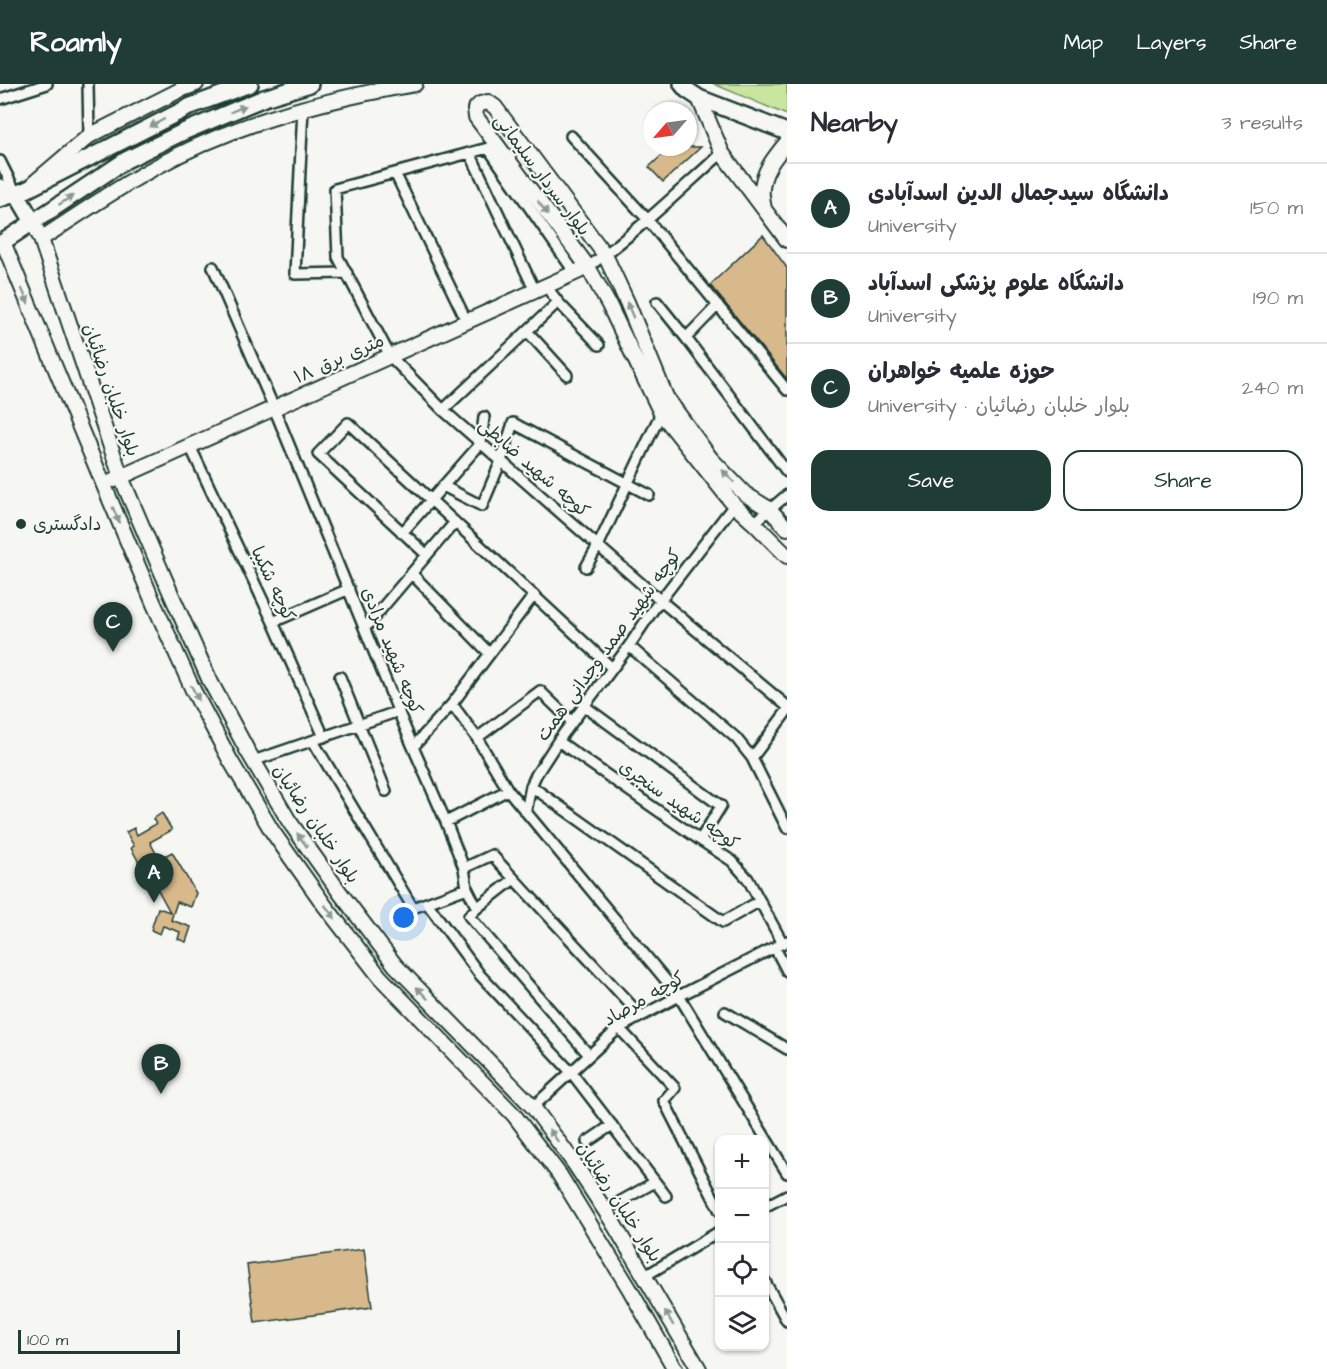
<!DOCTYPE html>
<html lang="en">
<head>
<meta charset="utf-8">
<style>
	body { margin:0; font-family:"Architects Daughter","Playpen Sans Arabic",sans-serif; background:#f2f2f3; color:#2b2b33 }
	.controls { position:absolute; right:18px; bottom:18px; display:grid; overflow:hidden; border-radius:12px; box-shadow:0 2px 4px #0004 }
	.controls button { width:54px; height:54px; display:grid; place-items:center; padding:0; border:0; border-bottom:2px solid #e1e1e2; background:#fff; color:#2b2b33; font:30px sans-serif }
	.compass { position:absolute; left:643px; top:18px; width:54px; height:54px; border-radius:50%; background:#fff; box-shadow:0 2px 4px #0004; rotate:242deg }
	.scale { position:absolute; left:18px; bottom:15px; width:162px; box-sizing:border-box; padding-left:6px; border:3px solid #1f3d34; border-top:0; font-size:16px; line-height:21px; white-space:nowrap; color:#1f3d34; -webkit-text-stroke:4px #f6f6f2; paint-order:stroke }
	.you { position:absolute; left:404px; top:834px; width:21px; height:21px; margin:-15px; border:4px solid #fff; border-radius:50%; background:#1a73e8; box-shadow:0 0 0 9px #1a73e833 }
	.badge { display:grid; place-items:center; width:39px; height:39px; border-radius:50%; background:#1f3d34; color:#fff; font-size:20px; font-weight:700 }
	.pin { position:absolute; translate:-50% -50px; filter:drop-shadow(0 2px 3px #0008) }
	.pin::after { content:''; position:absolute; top:32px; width:21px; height:18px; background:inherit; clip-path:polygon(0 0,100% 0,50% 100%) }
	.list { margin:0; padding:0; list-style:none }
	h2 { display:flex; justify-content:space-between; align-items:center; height:78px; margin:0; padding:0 24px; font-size:26px }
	h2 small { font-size:20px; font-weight:400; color:#7c7c81 }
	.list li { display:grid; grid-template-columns:39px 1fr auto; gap:18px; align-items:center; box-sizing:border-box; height:90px; padding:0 24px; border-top:2px solid #e1e1e2 }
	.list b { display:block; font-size:22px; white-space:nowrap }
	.list p { margin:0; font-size:20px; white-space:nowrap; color:#7c7c81 }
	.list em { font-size:20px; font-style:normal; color:#7c7c81 }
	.actions { display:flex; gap:12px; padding:18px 24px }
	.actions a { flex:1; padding:14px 0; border:2px solid #1f3d34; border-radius:18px; text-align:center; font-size:21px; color:#1f3d34 }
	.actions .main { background:#1f3d34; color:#fff }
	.icon { flex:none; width:33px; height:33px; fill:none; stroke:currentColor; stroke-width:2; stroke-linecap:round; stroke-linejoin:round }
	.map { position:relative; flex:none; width:787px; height:1285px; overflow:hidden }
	header { display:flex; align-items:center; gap:36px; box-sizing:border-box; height:84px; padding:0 30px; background:#1f3d34; color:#fff }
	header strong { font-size:28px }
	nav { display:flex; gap:33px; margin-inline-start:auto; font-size:21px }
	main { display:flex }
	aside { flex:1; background:#fff }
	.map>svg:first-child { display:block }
	.green { fill:#c8e69e; stroke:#749269; stroke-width:1.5 }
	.building { fill:#d8b98c; stroke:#1f3d34; stroke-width:1.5 }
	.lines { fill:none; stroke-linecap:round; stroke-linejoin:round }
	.street-casing { stroke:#1f3d34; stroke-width:14 }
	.secondary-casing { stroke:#1f3d34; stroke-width:18 }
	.primary-casing { stroke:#1f3d34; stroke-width:20 }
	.street { stroke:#f6f6f2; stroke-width:9 }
	.secondary { stroke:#f6f6f2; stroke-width:14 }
	.primary { stroke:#f6f6f2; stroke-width:15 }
	.oneway { fill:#8a9a93 }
	.poi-dot { fill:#1f3d34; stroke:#f6f6f2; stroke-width:2 }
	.labels { text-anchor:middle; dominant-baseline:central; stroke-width:4.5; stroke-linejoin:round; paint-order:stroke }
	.street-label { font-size:18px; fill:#1f3d34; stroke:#f6f6f2 }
	.poi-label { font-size:18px; fill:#1f3d34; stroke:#f6f6f2; text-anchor:start }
</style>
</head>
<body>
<header>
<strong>Roamly</strong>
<nav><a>Map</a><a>Layers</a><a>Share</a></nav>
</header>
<main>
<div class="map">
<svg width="787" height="1285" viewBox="0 0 787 1285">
	<rect width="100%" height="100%" fill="#f6f6f2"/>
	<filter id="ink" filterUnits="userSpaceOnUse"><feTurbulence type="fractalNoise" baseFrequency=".0167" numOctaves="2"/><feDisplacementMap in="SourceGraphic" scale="12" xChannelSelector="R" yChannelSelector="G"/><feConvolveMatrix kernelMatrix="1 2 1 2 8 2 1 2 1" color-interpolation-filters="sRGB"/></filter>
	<g filter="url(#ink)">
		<path class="green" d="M713,0H787V31L714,0Z"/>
		<path class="building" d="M671,63H701L663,98L649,83Z
			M763,151L787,184V295L710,201Z
			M162,729L172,746L150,758L159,775L172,768L196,809L191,823L177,818L171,836L191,843L186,858L178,855L180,848L163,842L160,850L151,846L158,824L170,828L148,788L145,789L131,764L134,762L126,748L134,744L137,751L156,740L153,735Z
			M364,1165L372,1223L255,1239L247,1181Z"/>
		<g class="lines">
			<g class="street-casing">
				<path id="street" d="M88,0L89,52
					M0,15L47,0
					M303,24L295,190L347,189
					M571,52L647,135L787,306
					M470,69L535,207
					M0,77L16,109
					M395,89L467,238
					M213,183L274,324L413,663L446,738L464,784L467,804L477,824
					M588,183C636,149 678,108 722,69
					M575,189L488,64L335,105L338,173L390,272L443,326L661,517L787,622
					M546,202L558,218L599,261
					M657,218L686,254L787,388
					M527,247L567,291
					M686,254L718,221
					M443,326L558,218
					M190,362L273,538L324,653
					M443,402L482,422L501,377L513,339L649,411
					M754,439L787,411
					M402,449L481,359L484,333
					M427,471L318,370L348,339L612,584
					M586,483L598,462L661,329
					M412,490L489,569
					M273,538L349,505
					M365,544L455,438
					M629,562L736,654L752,674L787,744
					M340,593L386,707
					M452,620L477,654L508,706L526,728L679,912L787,1089
					M583,621L721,722L700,756
					M477,654L540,607L572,638
					M313,657L413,824L467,804
					M558,657L700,756L732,777L748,795L783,860
					M413,663L452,620L534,511
					M752,674L787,627
					M253,677L399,627
					M531,702L723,838L760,817
					M526,728L531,702L536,691L558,657L629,562L653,526L734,421
					M446,738L508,706
					M464,784L492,771L641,932
					M514,795L477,824L469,832L589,971
					M427,819L480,891L571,988L666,1112
					M775,864L787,887
					M725,928L787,965
					M619,944L675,1004L664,1017L720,1127
					M533,1023L619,944L679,912L787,857
					M587,1058L612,1041
					M764,1123L787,1111
					M605,1126L655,1098
					M645,1192L720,1147
					M764,1196L787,1237"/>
			</g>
			<g class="secondary-casing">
				<path id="secondary" d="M699,14L722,69L787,156
					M35,98L89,52L180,6L196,0
					M764,125C763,119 761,111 762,105C763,86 776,72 787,58
					M33,138L41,155L121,393L172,512L210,597L247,666L289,737L341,810L395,881L533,1023L574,1079L612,1137L699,1285
					M41,155C78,131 115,105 154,84C234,39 325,15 415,0
					M3,158L108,411L154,520L193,606L230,676L272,747L325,822L380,893L514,1031L559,1090L629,1204L675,1285
					M114,396L588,183
					M787,444L769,425L745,410L711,375L666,313L627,218L605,171L495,23L488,18L480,20L475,25L476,33L588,183L609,221L661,329L734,421L754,439L787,472"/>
			</g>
			<g class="primary-casing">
				<path id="primary" d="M682,0L687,6L699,14L787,48
					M0,103L16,109L33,138
					M0,115L26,106L191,22L250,0
					M0,160L126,76L183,48L264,14L310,0"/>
			</g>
			<use href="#street" class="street"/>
			<use href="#secondary" class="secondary"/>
			<use href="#primary" class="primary"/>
		</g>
		<defs><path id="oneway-solid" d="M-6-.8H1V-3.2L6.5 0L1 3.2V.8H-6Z" transform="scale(1.5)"/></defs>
		<g class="oneway">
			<use href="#oneway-solid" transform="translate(238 25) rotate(-23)"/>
			<use href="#oneway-solid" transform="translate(157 39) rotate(152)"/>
			<use href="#oneway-solid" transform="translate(66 116) rotate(-33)"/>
			<use href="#oneway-solid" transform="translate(543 124) rotate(53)"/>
			<use href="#oneway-solid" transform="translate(25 212) rotate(67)"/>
			<use href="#oneway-solid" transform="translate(630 226) rotate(-113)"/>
			<use href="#oneway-solid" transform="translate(728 392) rotate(-134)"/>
			<use href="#oneway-solid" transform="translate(116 431) rotate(67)"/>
			<use href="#oneway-solid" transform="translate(195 609) rotate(63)"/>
			<use href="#oneway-solid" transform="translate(302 756) rotate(-126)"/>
			<use href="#oneway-solid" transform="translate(330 828) rotate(53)"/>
			<use href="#oneway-solid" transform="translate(422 909) rotate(-134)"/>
			<use href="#oneway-solid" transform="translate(554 1052) rotate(-126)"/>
			<use href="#oneway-solid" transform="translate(669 1234) rotate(-120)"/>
		</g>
	</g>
	<circle class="poi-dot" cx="21" cy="440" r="6"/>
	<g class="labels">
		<g class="street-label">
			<text transform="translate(542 91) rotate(53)">بلوار سردار سلیمانی</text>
			<text transform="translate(339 275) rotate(-24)">۱۸ متری برق</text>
			<text transform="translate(111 306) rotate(71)">بلوار خلبان رضائیان</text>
			<text transform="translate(534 384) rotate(41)">کوچه شهید ضابطی</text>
			<text transform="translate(273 500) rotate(65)">کوچه شکیبا</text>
			<text transform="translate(609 561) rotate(-54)">کوچه شهید صمد وجدانی همت</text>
			<text transform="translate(392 567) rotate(68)">کوچه شهید مرادی</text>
			<text transform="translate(679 721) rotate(35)">کوچه شهید سنجری</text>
			<text transform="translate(316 740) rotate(56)">بلوار خلبان رضائیان</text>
			<text transform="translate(644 915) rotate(-30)">کوچه مرصاد</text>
			<text transform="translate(619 1118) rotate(57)">بلوار خلبان رضائیان</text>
		</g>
		<g class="poi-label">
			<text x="33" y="440">دادگستری</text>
		</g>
	</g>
</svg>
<div class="controls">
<button>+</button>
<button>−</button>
<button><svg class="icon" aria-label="locate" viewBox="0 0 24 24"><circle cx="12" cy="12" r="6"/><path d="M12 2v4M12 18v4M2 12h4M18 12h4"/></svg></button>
<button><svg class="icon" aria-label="layers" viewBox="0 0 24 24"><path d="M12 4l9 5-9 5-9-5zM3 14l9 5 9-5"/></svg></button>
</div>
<svg class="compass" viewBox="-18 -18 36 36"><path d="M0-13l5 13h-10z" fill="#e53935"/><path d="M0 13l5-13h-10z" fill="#7c7c81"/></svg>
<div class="scale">100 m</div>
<div class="you"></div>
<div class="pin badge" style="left:154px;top:819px">A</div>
<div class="pin badge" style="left:161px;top:1010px">B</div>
<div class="pin badge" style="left:113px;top:568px">C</div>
</div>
<aside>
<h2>Nearby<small>3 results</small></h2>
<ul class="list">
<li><span class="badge">A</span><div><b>دانشگاه سیدجمال الدین اسدآبادی</b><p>University</p></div><em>150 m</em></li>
<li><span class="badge">B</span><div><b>دانشگاه علوم پزشکی اسدآباد</b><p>University</p></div><em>190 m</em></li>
<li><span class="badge">C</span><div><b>حوزه علمیه خواهران</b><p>University · بلوار خلبان رضائیان</p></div><em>240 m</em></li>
</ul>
<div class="actions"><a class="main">Save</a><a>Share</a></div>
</aside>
</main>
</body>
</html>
